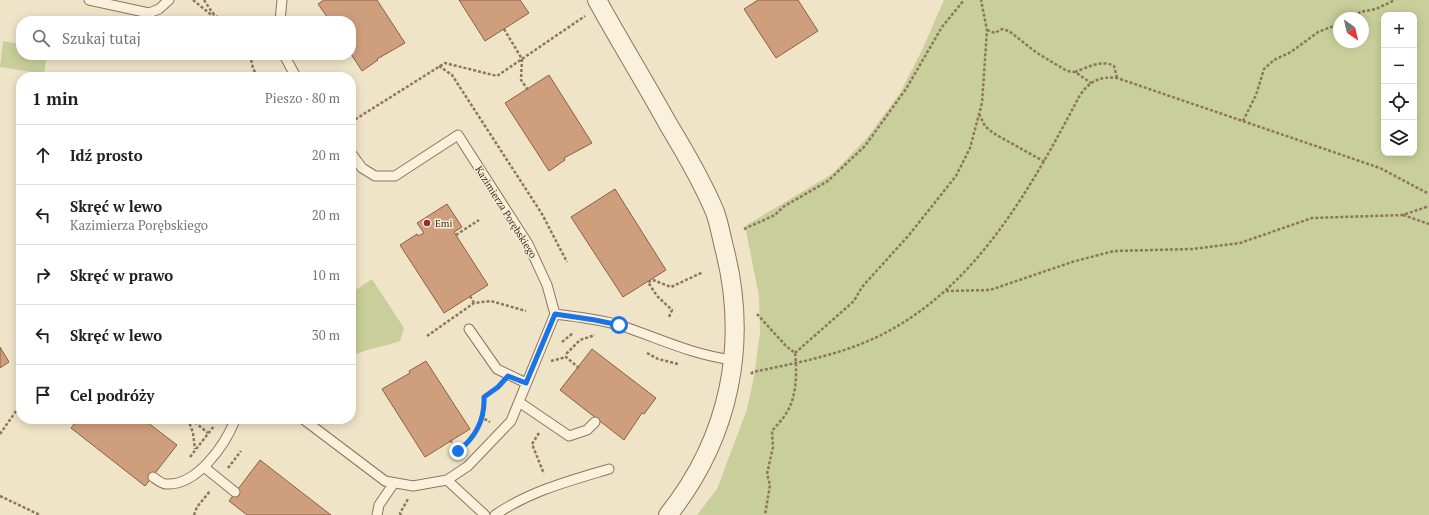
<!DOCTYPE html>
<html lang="pl">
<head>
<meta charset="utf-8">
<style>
	body { margin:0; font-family:"PT Serif",serif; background:#f6f6f6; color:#202124 }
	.controls { position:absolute; right:12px; top:12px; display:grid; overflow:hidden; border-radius:8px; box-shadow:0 2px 10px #0003 }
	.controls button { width:36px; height:36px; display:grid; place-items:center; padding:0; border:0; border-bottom:1px solid #e0e0e0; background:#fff; color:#202124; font:20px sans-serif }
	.compass { position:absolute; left:1333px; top:12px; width:36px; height:36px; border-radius:50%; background:#fff; box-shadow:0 2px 10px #0003; rotate:146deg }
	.stop { position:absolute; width:12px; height:12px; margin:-9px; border:3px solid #1a73e8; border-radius:50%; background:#fff }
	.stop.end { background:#1a73e8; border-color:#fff; box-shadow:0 1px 4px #0008 }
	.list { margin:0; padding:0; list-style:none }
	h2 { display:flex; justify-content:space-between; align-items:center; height:52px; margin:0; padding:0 16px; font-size:17px }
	h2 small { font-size:13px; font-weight:400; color:#757577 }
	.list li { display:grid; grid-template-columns:26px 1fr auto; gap:12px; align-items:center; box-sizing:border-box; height:60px; padding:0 16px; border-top:1px solid #e0e0e0 }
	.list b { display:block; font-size:15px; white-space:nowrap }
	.list p { margin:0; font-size:13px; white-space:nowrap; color:#757577 }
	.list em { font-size:13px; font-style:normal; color:#757577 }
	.icon { flex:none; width:22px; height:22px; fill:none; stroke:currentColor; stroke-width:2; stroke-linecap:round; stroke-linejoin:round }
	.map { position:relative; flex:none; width:1429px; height:515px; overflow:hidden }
	.search { position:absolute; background:#fff; box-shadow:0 2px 10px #0003; left:16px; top:16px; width:340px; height:44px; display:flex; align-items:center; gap:10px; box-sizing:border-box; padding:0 14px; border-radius:16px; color:#757577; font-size:15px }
	.panel { position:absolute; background:#fff; box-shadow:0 2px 10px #0003; left:16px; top:72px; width:340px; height:352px; border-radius:16px }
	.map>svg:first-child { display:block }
	.green { fill:#c9cf9b; fill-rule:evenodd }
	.building { fill:#cf9f7d; stroke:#8d5f41 }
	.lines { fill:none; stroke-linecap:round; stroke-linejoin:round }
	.service-casing { stroke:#8d765c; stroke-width:11 }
	.minor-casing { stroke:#8d765c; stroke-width:20 }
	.path { stroke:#8d765c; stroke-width:2.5; stroke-dasharray:3 2; stroke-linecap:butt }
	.service { stroke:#faf1dc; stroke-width:9 }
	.minor { stroke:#faf1dc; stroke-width:18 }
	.route { stroke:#1a73e8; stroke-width:5 }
	.poi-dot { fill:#9e2a2b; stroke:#f7eed8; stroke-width:1.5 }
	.labels { text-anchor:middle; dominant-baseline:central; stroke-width:3; stroke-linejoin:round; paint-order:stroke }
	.street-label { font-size:10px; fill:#3d2e20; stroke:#f7eed8 }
	.poi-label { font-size:10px; fill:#3d2e20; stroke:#f7eed8; text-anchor:start }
</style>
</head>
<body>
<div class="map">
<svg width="1429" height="515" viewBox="0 0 1429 515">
	<rect width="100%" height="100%" fill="#f0e4c8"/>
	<path class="green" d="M944,0H1429V515H697L717,489L747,409L754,377L760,332L759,296L745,226L832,174L867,138L900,93L922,50ZM1384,15H1414V153H1384ZM1339,18H1363V42H1339Z
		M3,41L21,44V55H47L44,74L0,67Z
		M372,279L404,328L400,341C384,347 366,348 351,357V293Z"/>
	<path class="building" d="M324,0H377L405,43L377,59L378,60L362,71L351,54V21H330L318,4Z
		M459,0H520L529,13L485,41Z
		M758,0H798L818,31L776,58L744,9Z
		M549,75L592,143L564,158L565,160L549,171L505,103Z
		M615,189L666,270L623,297L571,217Z
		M447,204L462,227L454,232L488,285L444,313L400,245L417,234L418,236L424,233L417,223Z
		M0,347L9,362L0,368Z
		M592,349L656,398L644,414L642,413L624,440L560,390Z
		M426,361L470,429L425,457L382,389L410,373L409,371Z
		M78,419H143L177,445L145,486L71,428Z
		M260,460L331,515H247L229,501Z"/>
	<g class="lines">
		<g class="service-casing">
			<path id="service" d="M89,0L149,13L159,9L169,0
				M280,21L282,0
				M284,55L296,77
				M555,314C577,317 598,319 619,325C659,338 689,354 733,360
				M469,329L497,369L526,383
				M519,402L569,436L587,430L595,422
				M303,419L385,481L413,486L447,480L468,466L511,421L555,314L547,285L528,244L458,135L395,176H375L362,168L351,153
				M204,467L235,492
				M153,477C156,479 162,484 166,484C197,486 225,445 235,420
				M447,480L485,515
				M377,515L379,505L394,483
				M495,515C530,491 569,481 609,469"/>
		</g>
		<g class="minor-casing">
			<path id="minor" d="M597,0C620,42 645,82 668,124C685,152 702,181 715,212C719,223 721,235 724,247C749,343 730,437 668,515"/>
		</g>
		<path class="path" d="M193,0L219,21
			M204,0L212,12L221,21
			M1355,18L1360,12L1376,9L1395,0
			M504,29L522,59L521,80L528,90
			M987,30L995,33L1002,29L1009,31L1037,53L1067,71L1075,72L1091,83
			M250,55L253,68L257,77
			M439,66L452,75L542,214L567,262
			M1075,72C1086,68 1102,59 1114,66L1117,78
			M979,114L985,126L993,133L1045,162
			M1243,121L1256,95L1264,69L1274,60L1291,52L1318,32L1339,24
			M351,122L445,63L497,76L585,16
			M1403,215L1429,224
			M744,229L775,215L783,207L828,181L865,146L906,89L942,27L964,0
			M456,235L479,220
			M946,291L990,290L1072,262L1114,251L1192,249L1240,243L1312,218L1403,215L1429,206
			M470,296L474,303
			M757,314L786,346L795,353C797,371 797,396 787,412C783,419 777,425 772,431L773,447L767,474L770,485L765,515
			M669,317L672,310L657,296L648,282L653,280L671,287L703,272
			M427,336L474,303L491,301L526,311
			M562,342L573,333
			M647,353L658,359L678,364
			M795,353L854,301L862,287L909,235L956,176L970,148L982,103L987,30L981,0
			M551,361L566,357
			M579,368L566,357L567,353L580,340L595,335
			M751,374L753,372C796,363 841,355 881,335C977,287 1032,186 1080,95C1090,81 1100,76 1117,78L1380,168L1429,194
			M483,418L484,397L498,387
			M188,419L193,433L195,449
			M191,419L208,433
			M539,433L532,444L544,474
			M0,434L21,404
			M471,438L483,418L490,422
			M450,440L458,451L462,448
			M190,457L214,426
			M228,468L241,451
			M0,496L40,515
			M194,515L197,507L210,491
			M401,515L400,513L408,499"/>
		<use href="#service" class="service"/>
		<use href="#minor" class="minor"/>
	</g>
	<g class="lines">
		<path class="route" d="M458,451C476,437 485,420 484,397L498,387L508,376L526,383L555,314L595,320L619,325"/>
	</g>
	<circle class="poi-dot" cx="427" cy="223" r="4"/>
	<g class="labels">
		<g class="street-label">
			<text transform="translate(506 212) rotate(58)">Kazimierza Porębskiego</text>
		</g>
		<g class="poi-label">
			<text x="435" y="223">Emi</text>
		</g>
	</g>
</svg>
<div class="controls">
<button>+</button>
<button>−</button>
<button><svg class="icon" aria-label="locate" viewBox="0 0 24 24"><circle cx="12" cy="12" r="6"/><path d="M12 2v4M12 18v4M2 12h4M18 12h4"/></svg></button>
<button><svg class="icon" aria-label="layers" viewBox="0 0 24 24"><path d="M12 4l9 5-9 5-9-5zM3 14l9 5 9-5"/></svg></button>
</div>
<svg class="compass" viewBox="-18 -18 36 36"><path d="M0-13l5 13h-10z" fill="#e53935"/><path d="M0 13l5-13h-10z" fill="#757577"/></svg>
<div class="stop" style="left:619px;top:325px"></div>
<div class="stop end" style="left:458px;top:451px"></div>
<div class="search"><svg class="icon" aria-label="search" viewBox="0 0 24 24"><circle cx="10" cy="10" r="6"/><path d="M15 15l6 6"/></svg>Szukaj tutaj</div>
<section class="panel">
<h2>1 min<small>Pieszo · 80 m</small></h2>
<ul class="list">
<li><svg class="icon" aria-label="ahead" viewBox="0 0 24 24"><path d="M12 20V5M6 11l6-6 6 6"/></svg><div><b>Idź prosto</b></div><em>20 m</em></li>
<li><svg class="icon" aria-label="left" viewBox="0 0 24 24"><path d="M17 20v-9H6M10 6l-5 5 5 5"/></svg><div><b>Skręć w lewo</b><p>Kazimierza Porębskiego</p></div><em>20 m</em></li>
<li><svg class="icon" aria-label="right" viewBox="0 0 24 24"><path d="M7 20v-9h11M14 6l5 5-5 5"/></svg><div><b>Skręć w prawo</b></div><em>10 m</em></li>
<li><svg class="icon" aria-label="left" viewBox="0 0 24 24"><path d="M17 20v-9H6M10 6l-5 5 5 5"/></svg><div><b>Skręć w lewo</b></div><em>30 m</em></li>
<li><svg class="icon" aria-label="arrive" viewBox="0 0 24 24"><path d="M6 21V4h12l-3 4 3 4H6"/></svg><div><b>Cel podróży</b></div></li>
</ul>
</section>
</div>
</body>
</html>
